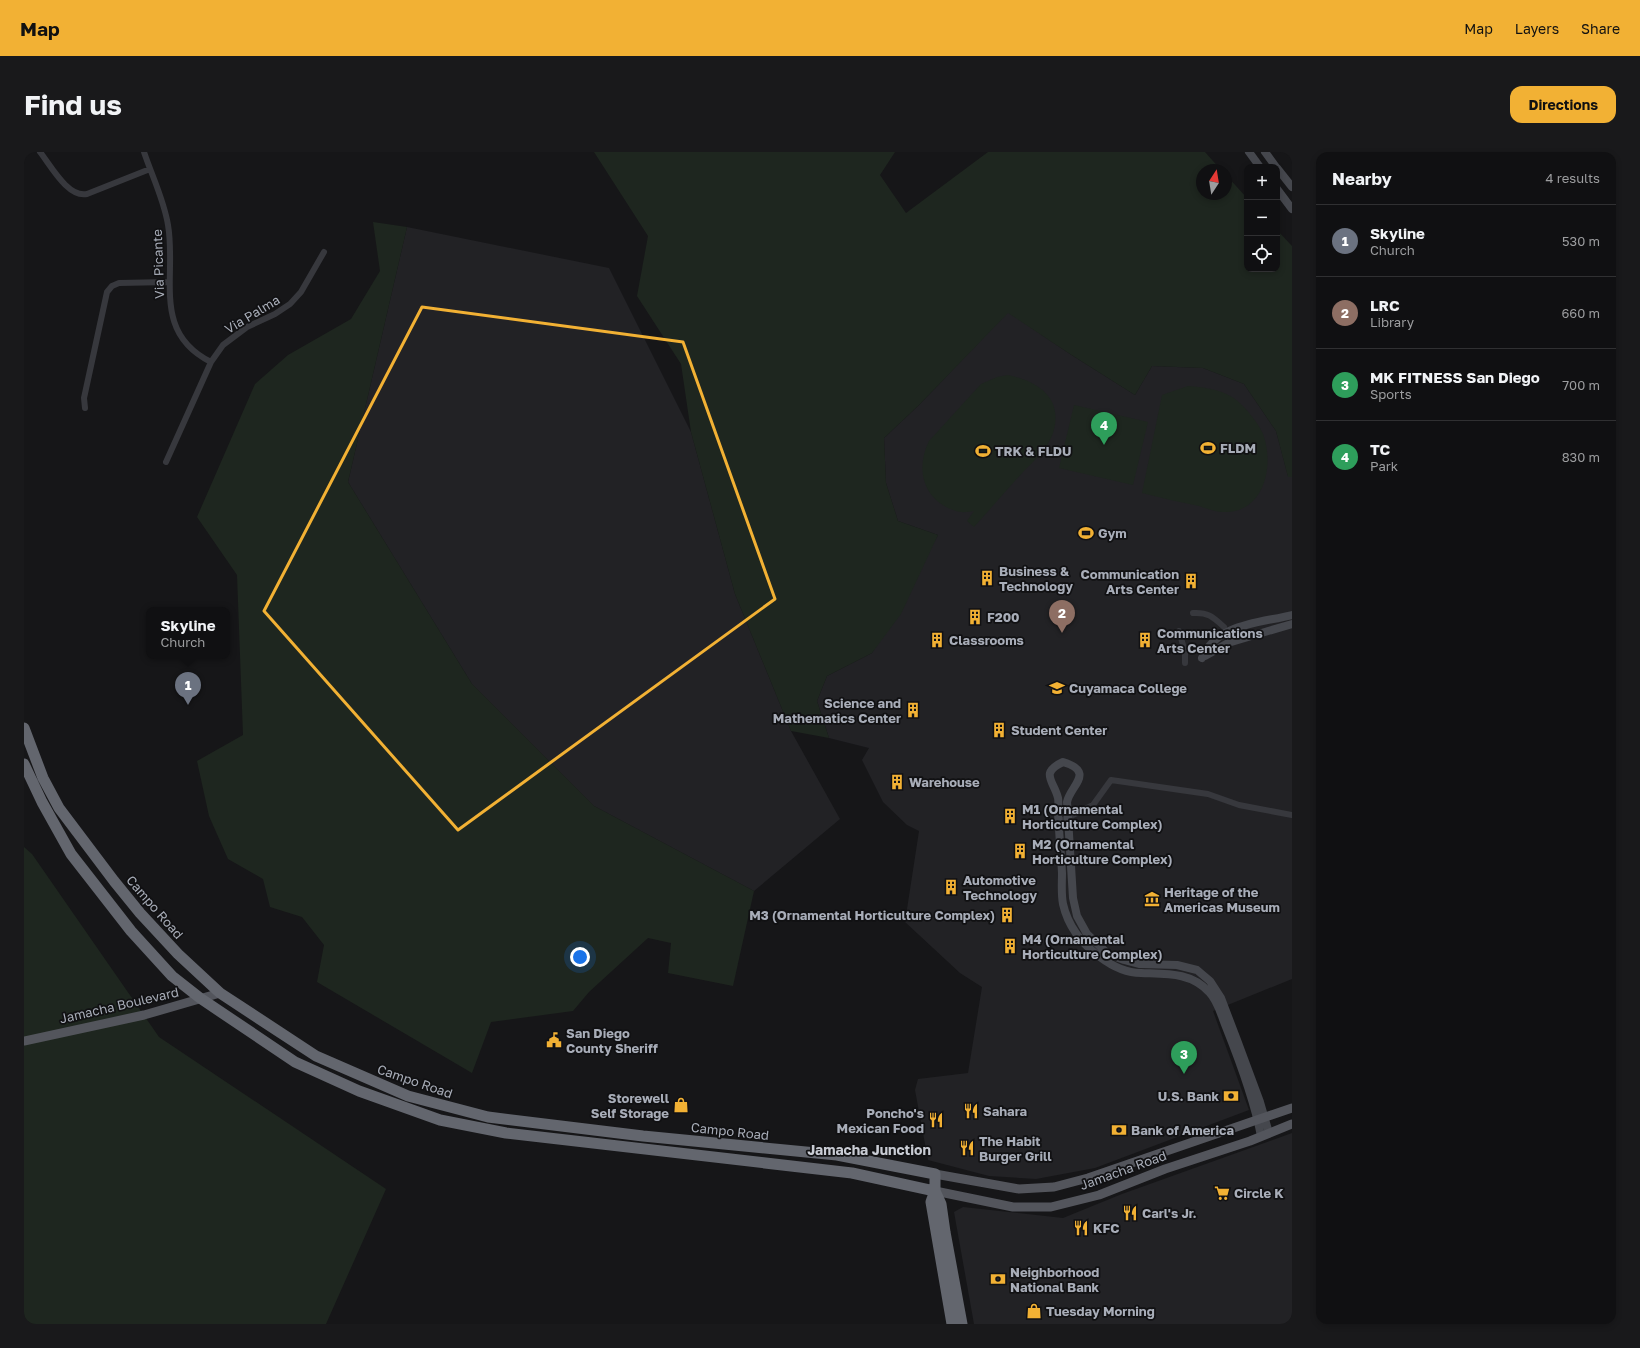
<!DOCTYPE html>
<html lang="en">
<head>
<meta charset="utf-8">
<style>
	body { margin:0; font-family:"Golos Text",sans-serif; background:#19191b; color:#f1f3f6 }
	.controls { position:absolute; right:12px; top:12px; display:grid; overflow:hidden; border-radius:8px; box-shadow:0 2px 6px #0003 }
	.controls button { width:36px; height:36px; display:grid; place-items:center; padding:0; border:0; border-bottom:1px solid #303032; background:#101012; color:#f1f3f6; font:20px sans-serif }
	.compass { position:absolute; left:1172px; top:12px; width:36px; height:36px; border-radius:50%; background:#101012; box-shadow:0 2px 6px #0003; rotate:12deg }
	.you { position:absolute; left:556px; top:805px; width:14px; height:14px; margin:-10px; border:3px solid #fff; border-radius:50%; background:#1a73e8; box-shadow:0 0 0 6px #1a73e833 }
	.badge { display:grid; place-items:center; width:26px; height:26px; border-radius:50%; background:#f2b134; color:#fff; font-size:13px; font-weight:700 }
	.pin { position:absolute; translate:-50% -33px; filter:drop-shadow(0 1px 2px #0008) }
	.pin::after { content:''; position:absolute; top:21px; width:14px; height:12px; background:inherit; clip-path:polygon(0 0,100% 0,50% 100%) }
	.popup { position:absolute; left:122px; top:455px; width:84px; height:52px; box-sizing:border-box; display:grid; place-content:center; border-radius:8px; background:#101012; filter:drop-shadow(0 1px 3px #0005); font-size:13px; white-space:nowrap; color:#9c9d9f }
	.popup b { font-size:15px; color:#f1f3f6 }
	.popup::after { content:''; position:absolute; left:50%; top:100%; margin-left:-8px; border:8px solid transparent; border-top-color:#101012 }
	.list { margin:0; padding:0; list-style:none }
	h2 { display:flex; justify-content:space-between; align-items:center; height:52px; margin:0; padding:0 16px; font-size:17px }
	h2 small { font-size:13px; font-weight:400; color:#9c9d9f }
	.list li { display:grid; grid-template-columns:26px 1fr auto; gap:12px; align-items:center; box-sizing:border-box; height:72px; padding:0 16px; border-top:1px solid #303032 }
	.list b { display:block; font-size:15px; white-space:nowrap }
	.list p { margin:0; font-size:13px; white-space:nowrap; color:#9c9d9f }
	.list em { font-size:13px; font-style:normal; color:#9c9d9f }
	.icon { flex:none; width:22px; height:22px; fill:none; stroke:currentColor; stroke-width:2; stroke-linecap:round; stroke-linejoin:round }
	.map { position:relative; flex:none; width:1268px; height:1172px; overflow:hidden; border-radius:12px }
	header { display:flex; align-items:center; gap:24px; box-sizing:border-box; height:56px; padding:0 20px; background:#f2b134; color:#111 }
	header strong { font-size:19px }
	nav { display:flex; gap:22px; margin-inline-start:auto; font-size:14px }
	.intro { display:flex; align-items:center; justify-content:space-between; box-sizing:border-box; height:96px; padding:0 24px }
	h1 { margin:0; font-size:28px }
	.button { padding:10px 18px; border-radius:12px; background:#f2b134; color:#111; font-size:14px; font-weight:700 }
	main { display:flex; gap:24px; padding:0 24px }
	aside { flex:1; background:#101012; border-radius:12px; box-shadow:0 2px 6px #0003 }
	.map>svg:first-child { display:block }
	.built { fill:#222225 }
	.green { fill:#1e261f }
	.lines { fill:none; stroke-linecap:round; stroke-linejoin:round }
	.street { stroke:#37383d; stroke-width:6 }
	.secondary { stroke:#45474d; stroke-width:8 }
	.primary { stroke:#53555c; stroke-width:9 }
	.highway { stroke:#63666e; stroke-width:11 }
	.marked { fill:none; stroke:#f2b134; stroke-width:3; stroke-linejoin:round }
	.labels { text-anchor:middle; dominant-baseline:central; stroke-width:3.5; stroke-linejoin:round; paint-order:stroke }
	.street-label { font-size:13px; fill:#a8adb8; stroke:#111113 }
	.poi-label { font-size:13px; font-weight:bold; fill:#a8adb8; stroke:#111113; text-anchor:start }
	.neighbourhood-label { font-size:14px; font-weight:bold; fill:#c9ccd4; stroke:#111113 }
</style>
</head>
<body>
<header>
<strong>Map</strong>
<nav><a>Map</a><a>Layers</a><a>Share</a></nav>
</header>
<div class="intro"><h1>Find us</h1><a class="button">Directions</a></div>
<main>
<div class="map">
<svg width="1268" height="1172" viewBox="0 0 1268 1172">
	<rect width="100%" height="100%" fill="#161618"/>
	<path class="built" d="M383,75L585,116L667,280L711,442L767,579L816,667L730,739L570,654L448,532L324,330Z
		M984,160L1046,202L1111,243L1128,214L1179,216L1220,232L1252,279L1264,324L1268,325V827L1189,859L1225,958L1071,1016L1012,1027L965,1024L904,1008L891,938L894,927L944,921L958,835L936,821L881,770L895,679L883,673L859,650L838,608L845,596L805,586L793,549L803,524L848,501L914,383L874,369L862,331L860,286L895,253Z
		M1268,981V1172H950L930,1060L939,1055L1039,1066L1098,1042Z"/>
	<path class="green" d="M570,0H871L856,23L882,61L964,0H1181L1197,18H1178V42H1202V23L1223,46V117H1253V78L1268,94V325H1264L1252,279L1220,232L1179,216L1128,214L1111,243L1046,202L984,161L895,253L860,286L862,331L874,369L914,383L877,462L848,501L803,524L793,549L805,586L767,579L711,442L667,280L657,212L613,144L624,84Z
		M349,70L383,75L324,330L448,532L570,654L730,739L709,834L644,821L647,791L624,786L565,840L549,859L467,870L448,921L293,830L300,793L278,765L246,755L239,727L204,707L185,664L173,609L219,583L213,423L173,365L231,232L264,203L327,167L356,119Z
		M984,223C1014,229 1040,246 1029,281C1024,296 1010,309 999,320C983,338 967,356 950,375L943,369L950,359C945,360 937,361 932,359C899,349 891,317 905,289L957,232L973,225Z
		M1164,234C1178,235 1195,237 1208,245C1220,253 1233,269 1239,282C1251,314 1240,362 1199,360C1191,360 1182,356 1175,354C1156,350 1137,346 1118,341L1138,243Z
		M1050,253L1124,270L1109,333L1035,316Z
		M0,695L8,702L135,885L362,1037L302,1172H0Z"/>
	<g class="lines">
		<path class="street" d="M16,0C27,14 44,46 63,42L126,17
			M120,0C128,24 140,48 144,73C153,124 127,180 187,210
			M61,256L60,246L83,140L88,134L95,131L144,130
			M142,310L187,210L199,193L223,175L251,162L266,152L277,140L300,100
			M1169,461C1184,460 1189,465 1200,475
			M1155,479L1161,500V511
			M1035,670L1069,653L1087,628L1184,642L1215,653L1268,663"/>
		<path class="secondary" d="M1225,0L1236,15
			M1241,0L1252,15
			M1253,16L1268,35
			M1253,37L1268,57
			M1181,504L1204,491L1268,472
			M1178,506C1193,471 1237,471 1268,463
			M1237,984C1230,947 1216,910 1202,875C1197,863 1194,849 1185,840C1167,820 1142,822 1117,821C1102,821 1088,814 1076,805C1058,792 1044,774 1039,752C1037,742 1038,731 1038,721C1037,701 1035,681 1034,661C1034,656 1035,650 1034,646C1030,629 1015,621 1039,610C1072,620 1046,634 1043,650L1049,746L1053,764L1063,782L1084,802L1100,808L1115,812L1153,813L1173,818L1186,829L1197,846L1213,888L1236,950L1245,981"/>
		<path class="primary" d="M0,889L120,863L196,841
			M911,1022L995,1037L1030,1035L1064,1026L1268,956
			M911,1039L989,1055H1027L1075,1043L1141,1017L1226,989L1268,972"/>
		<path class="highway" d="M0,576L19,626L35,656L90,729L116,761L154,802L196,841L292,904L384,944L464,965L619,984L813,1003L911,1022V1039L907,1050L928,1172
			M0,612L18,650L47,702L107,779L148,824L176,846L271,910L335,939L416,968L482,981L828,1021L911,1039L917,1052L921,1080L938,1172"/>
	</g>
	<path class="marked" d="M398,155L659,190L751,447L434,678L240,459Z"/>
	<defs>
		<g id="stadium-bare" transform="scale(1.2)"><path d="M0-5a6.5 5 0 1 0 0 10a6.5 5 0 1 0 0-10ZM-3.5-1.8h7v3.6h-7Z" fill="#f2b134" stroke="#111113" stroke-width="2.5" paint-order="stroke"/></g>
		<g id="building-bare" transform="scale(1.2)"><path d="M-4-6H4V6H1V3H-1V6H-4ZM-2.5-4.3h1.7v1.8h-1.7ZM.8-4.3h1.7v1.8H.8ZM-2.5-1h1.7V.8h-1.7ZM.8-1h1.7V.8H.8Z" fill="#f2b134" stroke="#111113" stroke-width="2.5" paint-order="stroke"/></g>
		<g id="university-bare" transform="scale(1.2)"><path d="M0-5L7-2L0 1L-7-2ZM-4 1L0 2.5L4 1V4Q0 6-4 4Z" fill="#f2b134" stroke="#111113" stroke-width="2.5" paint-order="stroke"/></g>
		<g id="museum-bare" transform="scale(1.2)"><path d="M0-6L6-3V-2H-6V-3ZM-5-1h2V3h-2ZM-1-1h2V3h-2ZM3-1h2V3H3ZM-6 4H6V6H-6Z" fill="#f2b134" stroke="#111113" stroke-width="2.5" paint-order="stroke"/></g>
		<g id="civic-bare" transform="scale(1.2)"><path d="M-.6-6.5H3V-4.5H.6V-3L4-1V1h2V6H-6V1h2V-1L-.6-3ZM-1.2 2.5V6h2.4V2.5Z" fill="#f2b134" stroke="#111113" stroke-width="2.5" paint-order="stroke"/></g>
		<g id="bank-bare" transform="scale(1.2)"><path d="M-6-4H6V4H-6ZM0-2.3a2.3 2.3 0 1 0 0 4.6a2.3 2.3 0 1 0 0-4.6Z" fill="#f2b134" stroke="#111113" stroke-width="2.5" paint-order="stroke"/></g>
		<g id="shop-bare" transform="scale(1.2)"><path d="M-5-2.5h2.3a2.7 3.5 0 0 1 5.4 0H5L5.5 6h-11ZM-1.5-2.5h3a1.5 2.3 0 0 0-3 0Z" fill="#f2b134" stroke="#111113" stroke-width="2.5" paint-order="stroke"/></g>
		<g id="restaurant-bare" transform="scale(1.2)"><path d="M-5-6h1v4h1v-4h1v4h1v-4h1v5L-1.5 .5V6h-2V.5L-5-1ZM5-6V6H3V1.5H1.5Q1.5-4 5-6Z" fill="#f2b134" stroke="#111113" stroke-width="2.5" paint-order="stroke"/></g>
		<g id="supermarket-bare" transform="scale(1.2)"><path d="M-6-5.5h2.5l.6 2H6L4.5 2H-2.5L-4.4-4H-6ZM-1.5 3.2a1.3 1.3 0 1 0 .1 0ZM3 3.2a1.3 1.3 0 1 0 .1 0Z" fill="#f2b134" stroke="#111113" stroke-width="2.5" paint-order="stroke"/></g>
	</defs>
	<g fill-rule="evenodd">
		<use href="#stadium-bare" x="1184" y="296"/>
		<use href="#stadium-bare" x="959" y="299"/>
		<use href="#stadium-bare" x="1062" y="381"/>
		<use href="#building-bare" x="963" y="426"/>
		<use href="#building-bare" x="1167" y="429"/>
		<use href="#building-bare" x="951" y="465"/>
		<use href="#building-bare" x="913" y="488"/>
		<use href="#building-bare" x="1121" y="488"/>
		<use href="#university-bare" x="1033" y="536"/>
		<use href="#building-bare" x="889" y="558"/>
		<use href="#building-bare" x="975" y="578"/>
		<use href="#building-bare" x="873" y="630"/>
		<use href="#building-bare" x="986" y="664"/>
		<use href="#building-bare" x="996" y="699"/>
		<use href="#building-bare" x="927" y="735"/>
		<use href="#museum-bare" x="1128" y="747"/>
		<use href="#building-bare" x="983" y="763"/>
		<use href="#building-bare" x="986" y="794"/>
		<use href="#civic-bare" x="530" y="888"/>
		<use href="#bank-bare" x="1207" y="944"/>
		<use href="#shop-bare" x="657" y="953"/>
		<use href="#restaurant-bare" x="947" y="959"/>
		<use href="#restaurant-bare" x="912" y="968"/>
		<use href="#bank-bare" x="1095" y="978"/>
		<use href="#restaurant-bare" x="943" y="996"/>
		<use href="#supermarket-bare" x="1198" y="1041"/>
		<use href="#restaurant-bare" x="1106" y="1061"/>
		<use href="#restaurant-bare" x="1057" y="1076"/>
		<use href="#bank-bare" x="974" y="1127"/>
		<use href="#shop-bare" x="1010" y="1159"/>
	</g>
	<g class="labels">
		<g class="street-label">
			<text transform="translate(134 112) rotate(-92)">Via Picante</text>
			<text transform="translate(228 162) rotate(-31)">Via Palma</text>
			<text transform="translate(131 755) rotate(49)">Campo Road</text>
			<text transform="translate(95 853) rotate(-13)">Jamacha Boulevard</text>
			<text transform="translate(391 929) rotate(19)">Campo Road</text>
			<text transform="translate(706 979) rotate(6)">Campo Road</text>
			<text transform="translate(1099 1018) rotate(-20)">Jamacha Road</text>
		</g>
		<g class="poi-label">
			<text x="1196" y="296">FLDM</text>
			<text x="971" y="299">TRK &amp; FLDU</text>
			<text x="1074" y="381">Gym</text>
			<text x="975" y="419">Business &amp;<tspan x="975" dy="15">Technology</tspan></text>
			<text x="1155" y="422" text-anchor="end">Communication<tspan x="1155" dy="15">Arts Center</tspan></text>
			<text x="963" y="465">F200</text>
			<text x="1133" y="481">Communications<tspan x="1133" dy="15">Arts Center</tspan></text>
			<text x="925" y="488">Classrooms</text>
			<text x="1045" y="536">Cuyamaca College</text>
			<text x="877" y="551" text-anchor="end">Science and<tspan x="877" dy="15">Mathematics Center</tspan></text>
			<text x="987" y="578">Student Center</text>
			<text x="885" y="630">Warehouse</text>
			<text x="998" y="657">M1 (Ornamental<tspan x="998" dy="15">Horticulture Complex)</tspan></text>
			<text x="1008" y="692">M2 (Ornamental<tspan x="1008" dy="15">Horticulture Complex)</tspan></text>
			<text x="939" y="728">Automotive<tspan x="939" dy="15">Technology</tspan></text>
			<text x="1140" y="740">Heritage of the<tspan x="1140" dy="15">Americas Museum</tspan></text>
			<text x="971" y="763" text-anchor="end">M3 (Ornamental Horticulture Complex)</text>
			<text x="998" y="787">M4 (Ornamental<tspan x="998" dy="15">Horticulture Complex)</tspan></text>
			<text x="542" y="881">San Diego<tspan x="542" dy="15">County Sheriff</tspan></text>
			<text x="1195" y="944" text-anchor="end">U.S. Bank</text>
			<text x="645" y="946" text-anchor="end">Storewell<tspan x="645" dy="15">Self Storage</tspan></text>
			<text x="959" y="959">Sahara</text>
			<text x="900" y="961" text-anchor="end">Poncho's<tspan x="900" dy="15">Mexican Food</tspan></text>
			<text x="1107" y="978">Bank of America</text>
			<text x="955" y="989">The Habit<tspan x="955" dy="15">Burger Grill</tspan></text>
			<text x="1210" y="1041">Circle K</text>
			<text x="1118" y="1061">Carl's Jr.</text>
			<text x="1069" y="1076">KFC</text>
			<text x="986" y="1120">Neighborhood<tspan x="986" dy="15">National Bank</tspan></text>
			<text x="1022" y="1159">Tuesday Morning</text>
		</g>
		<g class="neighbourhood-label">
			<text x="845" y="997">Jamacha Junction</text>
		</g>
	</g>
</svg>
<div class="controls">
<button>+</button>
<button>−</button>
<button><svg class="icon" aria-label="locate" viewBox="0 0 24 24"><circle cx="12" cy="12" r="6"/><path d="M12 2v4M12 18v4M2 12h4M18 12h4"/></svg></button>
</div>
<svg class="compass" viewBox="-18 -18 36 36"><path d="M0-13l5 13h-10z" fill="#e53935"/><path d="M0 13l5-13h-10z" fill="#9c9d9f"/></svg>
<div class="you"></div>
<div class="pin badge" style="left:164px;top:553px;background:#6b7280">1</div>
<div class="popup"><b>Skyline</b>Church</div>
<div class="pin badge" style="left:1038px;top:481px;background:#8d6e63">2</div>
<div class="pin badge" style="left:1160px;top:922px;background:#2e9e5b">3</div>
<div class="pin badge" style="left:1080px;top:293px;background:#2e9e5b">4</div>
</div>
<aside>
<h2>Nearby<small>4 results</small></h2>
<ul class="list">
<li><span class="badge" style="background:#6b7280">1</span><div><b>Skyline</b><p>Church</p></div><em>530 m</em></li>
<li><span class="badge" style="background:#8d6e63">2</span><div><b>LRC</b><p>Library</p></div><em>660 m</em></li>
<li><span class="badge" style="background:#2e9e5b">3</span><div><b>MK FITNESS San Diego</b><p>Sports</p></div><em>700 m</em></li>
<li><span class="badge" style="background:#2e9e5b">4</span><div><b>TC</b><p>Park</p></div><em>830 m</em></li>
</ul>
</aside>
</main>
</body>
</html>
